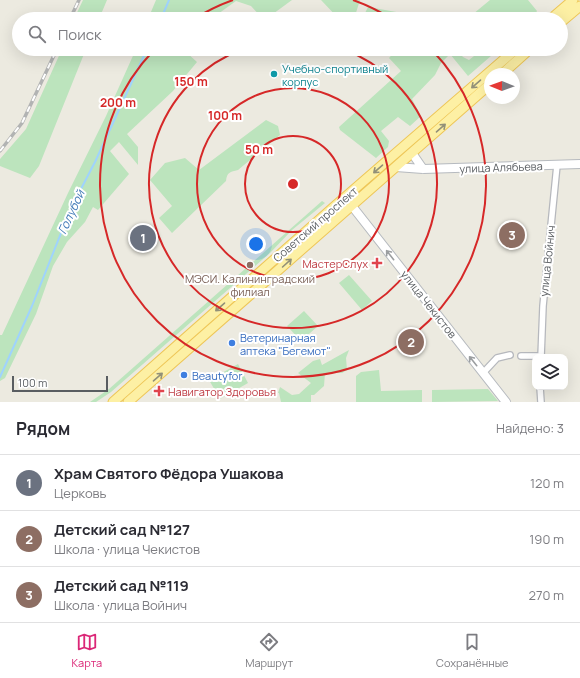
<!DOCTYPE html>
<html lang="ru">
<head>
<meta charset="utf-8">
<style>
	body { margin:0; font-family:Manrope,sans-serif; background:#f2f2f3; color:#2b2b33 }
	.controls { position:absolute; right:12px; bottom:12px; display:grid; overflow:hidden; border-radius:8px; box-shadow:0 4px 16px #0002 }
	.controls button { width:36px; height:36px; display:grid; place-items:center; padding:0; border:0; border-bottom:1px solid #e1e1e2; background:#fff; color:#2b2b33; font:20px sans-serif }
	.compass { position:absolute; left:484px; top:68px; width:36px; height:36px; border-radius:50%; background:#fff; box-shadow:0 4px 16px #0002; rotate:271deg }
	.scale { position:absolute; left:12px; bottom:10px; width:96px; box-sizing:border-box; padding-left:4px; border:2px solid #595d61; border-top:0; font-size:11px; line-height:14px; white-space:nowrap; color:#595d61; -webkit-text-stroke:3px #fff; paint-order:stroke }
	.you { position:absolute; left:256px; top:244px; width:14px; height:14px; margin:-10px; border:3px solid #fff; border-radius:50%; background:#1a73e8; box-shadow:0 0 0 6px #1a73e833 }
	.badge { display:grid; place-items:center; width:26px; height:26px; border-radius:50%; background:#db2777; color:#fff; font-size:13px; font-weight:700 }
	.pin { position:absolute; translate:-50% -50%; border:2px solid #fff; box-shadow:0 1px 4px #0006 }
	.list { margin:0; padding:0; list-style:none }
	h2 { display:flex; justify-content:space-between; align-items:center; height:52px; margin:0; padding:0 16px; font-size:17px }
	h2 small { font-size:13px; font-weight:400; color:#7c7c81 }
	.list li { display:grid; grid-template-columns:26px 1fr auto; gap:12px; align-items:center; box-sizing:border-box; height:56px; padding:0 16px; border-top:1px solid #e1e1e2 }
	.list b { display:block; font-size:15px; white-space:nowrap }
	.list p { margin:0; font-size:13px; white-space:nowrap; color:#7c7c81 }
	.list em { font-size:13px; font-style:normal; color:#7c7c81 }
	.icon { flex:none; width:22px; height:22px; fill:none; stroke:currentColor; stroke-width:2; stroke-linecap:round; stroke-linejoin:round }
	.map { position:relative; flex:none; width:580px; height:402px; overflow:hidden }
	.search { position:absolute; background:#fff; box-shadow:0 4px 16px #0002; left:12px; right:12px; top:12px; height:44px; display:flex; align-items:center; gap:10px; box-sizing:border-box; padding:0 14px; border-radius:22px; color:#7c7c81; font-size:15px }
	.sheet { height:220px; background:#fff }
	nav { display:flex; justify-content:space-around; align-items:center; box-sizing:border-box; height:56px; border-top:1px solid #e1e1e2; background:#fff; font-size:11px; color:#7c7c81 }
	nav a { display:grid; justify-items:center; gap:2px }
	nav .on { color:#db2777 }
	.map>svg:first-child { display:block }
	.green { fill:#bce4bd }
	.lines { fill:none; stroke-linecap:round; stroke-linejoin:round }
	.stream { stroke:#9fd3fd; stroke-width:2 }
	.street-casing { stroke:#b6b8bd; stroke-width:8 }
	.secondary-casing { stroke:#b6babf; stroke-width:10 }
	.primary-casing { stroke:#eec657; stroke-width:11 }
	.street { stroke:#fff; stroke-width:5.5 }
	.secondary { stroke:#fff; stroke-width:8 }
	.primary { stroke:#fdf0a4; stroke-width:9 }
	.rail-casing { stroke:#b2b3b3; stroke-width:3.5 }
	.rail { stroke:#fff; stroke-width:2; stroke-dasharray:6; stroke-linecap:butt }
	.oneway { stroke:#929078 }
	.oneway2 { stroke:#9b9ea0 }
	.ring { fill:none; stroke:#d62828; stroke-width:2 }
	.culture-dot { fill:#0f9aa8; stroke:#fff; stroke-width:1.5 }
	.health-dot { fill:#e0444e; stroke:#fff; stroke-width:1.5 }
	.education-dot { fill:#8d6e63; stroke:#fff; stroke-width:1.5 }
	.shop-dot { fill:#3f7fe0; stroke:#fff; stroke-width:1.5 }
	.labels { text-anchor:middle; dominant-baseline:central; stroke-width:4; stroke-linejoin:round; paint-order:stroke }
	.culture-label { font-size:11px; fill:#0d838f; stroke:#fff; text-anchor:start }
	.street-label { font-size:11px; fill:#595d61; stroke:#fff }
	.health-label { font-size:11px; fill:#be3a42; stroke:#fff; text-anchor:end }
	.education-label { font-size:11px; fill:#785e54; stroke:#fff }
	.shop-label { font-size:11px; fill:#366cbe; stroke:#fff; text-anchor:start }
	.water-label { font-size:12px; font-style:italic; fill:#4079b7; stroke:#fff }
	.centre { fill:#d62828; stroke:#fff; stroke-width:2 }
	.ring-label { font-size:12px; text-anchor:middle; font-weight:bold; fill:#d62828; stroke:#fff; stroke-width:4; stroke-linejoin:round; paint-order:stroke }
</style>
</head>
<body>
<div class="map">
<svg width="580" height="402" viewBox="0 0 580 402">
	<rect width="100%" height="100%" fill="#eceae0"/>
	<path class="green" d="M83,0H107L99,19H74Z
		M156,0H292L266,19H263L251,6L236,1L211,19H148Z
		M321,0H360L354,19H339Z
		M490,0H528L537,11L532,19H467Z
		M368,7L402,13L399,19H362Z
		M62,49H86L39,166L30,178L0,166V159L26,129Z
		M136,49H187L186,52L197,62L173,91L127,134L138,147V165L119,142L110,151L129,174L98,210L93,207L85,222L67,242L53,266L36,314L5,378L0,381V335H2L68,193L106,116Z
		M397,49H456L463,57L469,60L479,52L477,49H499L468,76L450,54L441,63L435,75L412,99L421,116L410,126L398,117L381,131L389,141L388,147L376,158L340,130L339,127L401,71L389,58Z
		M266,120L278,126L280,135L238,170C230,172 227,172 226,181L172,233L159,218L172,206L150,180L165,163L185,158L199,170Z
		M322,201L325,203L292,230L270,253L111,392L96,402H90L109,389Z
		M349,275L372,301L362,310L339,283Z
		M304,311L318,326L301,341L287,326Z
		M349,350L346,358L347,370L342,373H325L324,386L314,395H311V402H281L279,393H278L280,387L292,395L299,394L311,383L298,373L313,361L320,359L322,365Z
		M238,364L248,383L220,399L209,380Z
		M379,370L381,391L422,390V402H356V376L361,372Z
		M488,389L498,401L432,402V390Z"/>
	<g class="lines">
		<path class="stream" d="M161,19L169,0
			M0,377L32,306L71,208L95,162L147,49"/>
		<g class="street-casing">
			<path id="street" d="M521,356H541
				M541,357L543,306L557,165
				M483,373L497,358L510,355
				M540,387L541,402"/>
		</g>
		<g class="secondary-casing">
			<path id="secondary" d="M412,153L423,169
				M396,167L423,169L580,164
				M352,206L506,402"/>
		</g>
		<g class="primary-casing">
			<path id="primary" d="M551,19L573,0
				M561,22L580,6
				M502,74L530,49
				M113,402L336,205L516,49
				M128,402L490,84"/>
		</g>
		<use href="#street" class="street"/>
		<use href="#secondary" class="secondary"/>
		<use href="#primary" class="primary"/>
		<g class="rail-casing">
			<path id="rail" d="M70,19L79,0
				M0,151L22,123L57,49"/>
		</g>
		<use href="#rail" class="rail"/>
	</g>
	<defs><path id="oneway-shaft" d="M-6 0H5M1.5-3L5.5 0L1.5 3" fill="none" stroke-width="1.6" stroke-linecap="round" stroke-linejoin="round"/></defs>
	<g class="oneway">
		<use href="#oneway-shaft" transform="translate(476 84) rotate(139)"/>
		<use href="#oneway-shaft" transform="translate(441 128) rotate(-41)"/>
		<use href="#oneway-shaft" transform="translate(378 169) rotate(139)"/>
		<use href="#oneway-shaft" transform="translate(287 263) rotate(-42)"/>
		<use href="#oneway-shaft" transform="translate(220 307) rotate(139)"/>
		<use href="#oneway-shaft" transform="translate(158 377) rotate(-41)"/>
	</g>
	<g class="oneway2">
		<use href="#oneway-shaft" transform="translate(390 255) rotate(-128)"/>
		<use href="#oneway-shaft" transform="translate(473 361) rotate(-129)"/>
	</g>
	<g class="ring">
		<circle cx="293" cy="184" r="48"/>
		<circle cx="293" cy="184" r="96"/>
		<path d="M343 49A144 144 0 1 1 243 49"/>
		<path d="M194 19A193 193 0 0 1 233 0M353 0A193 193 0 0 1 392 19M432 50A193 193 0 1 1 154 50"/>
	</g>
	<circle class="culture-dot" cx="274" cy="74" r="4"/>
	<g class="health-dot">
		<path d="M375 257h4v4h4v4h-4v4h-4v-4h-4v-4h4z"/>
		<path d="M157 385h4v4h4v4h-4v4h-4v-4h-4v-4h4z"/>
	</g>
	<circle class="education-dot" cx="250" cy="265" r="4"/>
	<g class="shop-dot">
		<circle cx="232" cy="343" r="4"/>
		<circle cx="184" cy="375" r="4"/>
	</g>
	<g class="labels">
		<g class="culture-label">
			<text x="282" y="68">Учебно-спортивный<tspan x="282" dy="13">корпус</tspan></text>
		</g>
		<g class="street-label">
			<text transform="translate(501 167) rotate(-2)">улица Алябьева</text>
			<text transform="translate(315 224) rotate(-41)">Советский проспект</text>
			<text transform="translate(547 261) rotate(-84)">улица Войнич</text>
			<text transform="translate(429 304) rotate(52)">улица Чекистов</text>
		</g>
		<g class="health-label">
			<text x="368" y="263">МастерСлух</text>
			<text x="168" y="391" text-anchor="start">Навигатор Здоровья</text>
		</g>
		<g class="education-label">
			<text x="250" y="278">МЭСИ. Калининградский<tspan x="250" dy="13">филиал</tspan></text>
		</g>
		<g class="shop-label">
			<text x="240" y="337">Ветеринарная<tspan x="240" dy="13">аптека "Бегемот"</tspan></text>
			<text x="192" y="375">Beautyfor</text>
		</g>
		<g class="water-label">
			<text transform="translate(71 212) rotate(-65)">Голубой</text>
		</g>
	</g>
	<circle cx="293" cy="184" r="6" class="centre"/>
	<g class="ring-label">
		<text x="191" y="86">150 m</text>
		<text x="118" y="107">200 m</text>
		<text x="225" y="120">100 m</text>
		<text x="259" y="154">50 m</text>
	</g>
</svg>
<div class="controls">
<button><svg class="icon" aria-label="layers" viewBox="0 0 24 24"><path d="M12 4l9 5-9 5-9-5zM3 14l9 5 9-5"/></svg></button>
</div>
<svg class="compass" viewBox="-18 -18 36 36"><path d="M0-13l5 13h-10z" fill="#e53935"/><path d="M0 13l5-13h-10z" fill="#7c7c81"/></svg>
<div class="scale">100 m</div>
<div class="you"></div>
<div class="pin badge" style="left:143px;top:238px;background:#6b7280">1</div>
<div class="pin badge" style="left:411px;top:342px;background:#8d6e63">2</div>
<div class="pin badge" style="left:512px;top:235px;background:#8d6e63">3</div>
<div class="search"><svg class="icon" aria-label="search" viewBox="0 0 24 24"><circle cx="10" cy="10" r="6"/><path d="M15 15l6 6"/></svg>Поиск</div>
</div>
<section class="sheet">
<h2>Рядом<small>Найдено: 3</small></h2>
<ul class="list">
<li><span class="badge" style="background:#6b7280">1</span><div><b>Храм Святого Фёдора Ушакова</b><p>Церковь</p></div><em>120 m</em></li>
<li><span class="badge" style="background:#8d6e63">2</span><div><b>Детский сад №127</b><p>Школа · улица Чекистов</p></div><em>190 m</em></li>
<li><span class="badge" style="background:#8d6e63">3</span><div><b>Детский сад №119</b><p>Школа · улица Войнич</p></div><em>270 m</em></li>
</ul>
</section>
<nav>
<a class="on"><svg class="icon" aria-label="map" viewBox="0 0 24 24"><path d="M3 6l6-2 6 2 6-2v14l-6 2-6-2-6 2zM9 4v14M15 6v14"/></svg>Карта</a>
<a><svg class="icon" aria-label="directions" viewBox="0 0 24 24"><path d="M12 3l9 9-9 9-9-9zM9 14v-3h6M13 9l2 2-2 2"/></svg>Маршрут</a>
<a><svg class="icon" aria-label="saved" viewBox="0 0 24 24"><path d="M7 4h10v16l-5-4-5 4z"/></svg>Сохранённые</a>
</nav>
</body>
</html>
